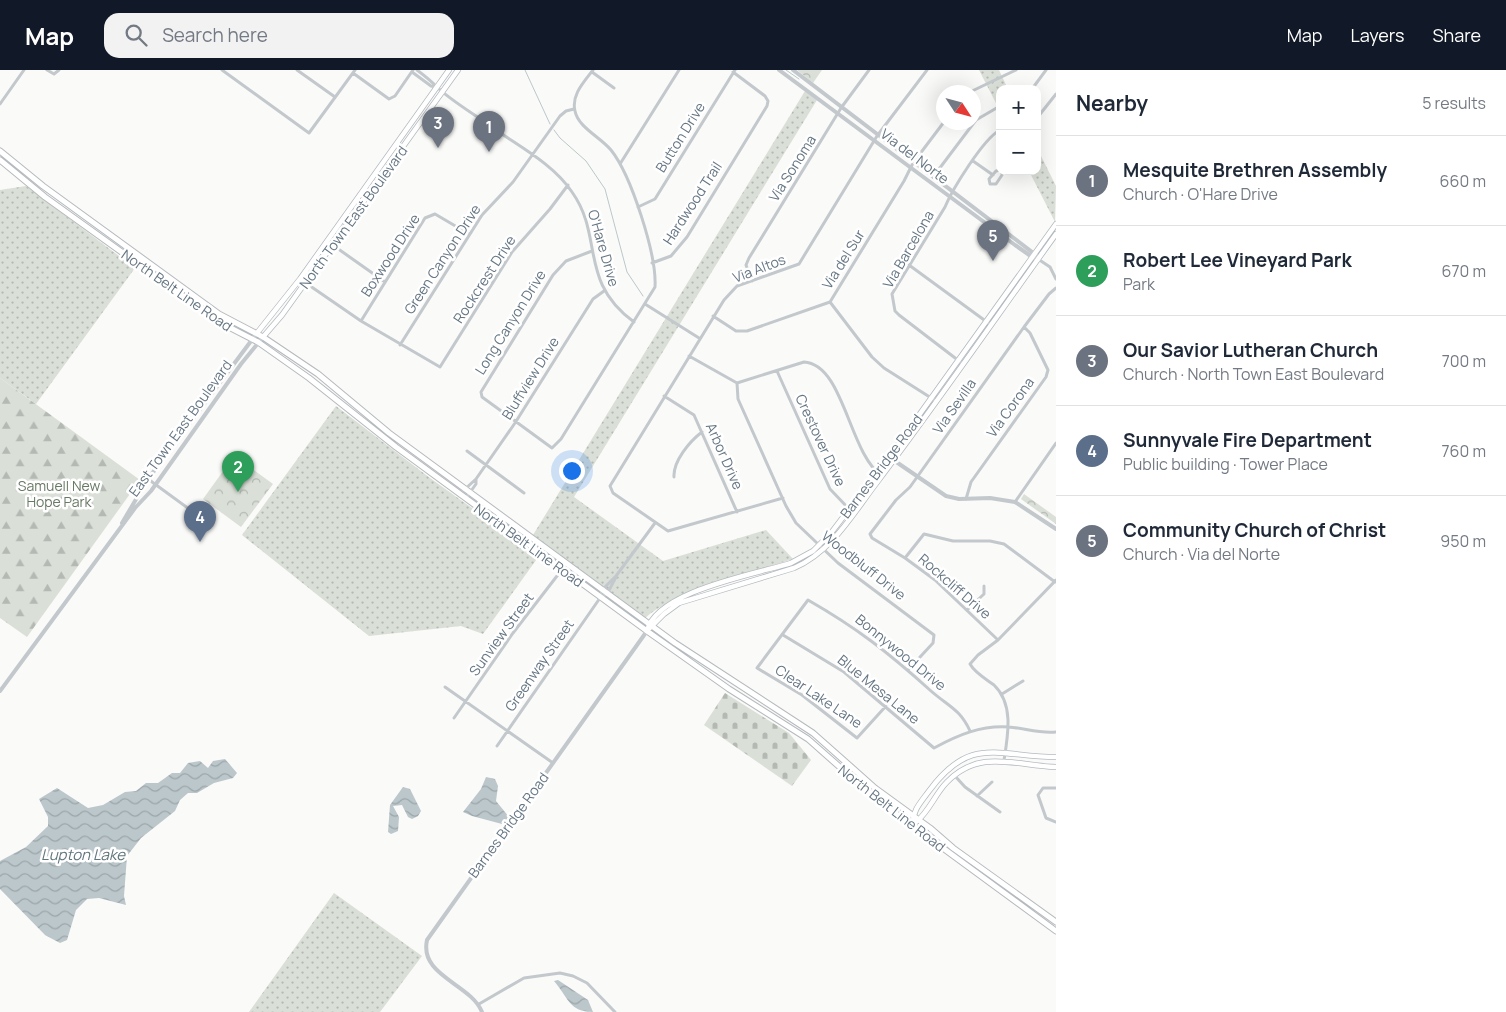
<!DOCTYPE html>
<html lang="en">
<head>
<meta charset="utf-8">
<style>
	body { margin:0; font-family:Manrope,sans-serif; background:#f2f2f3; color:#1f2937 }
	.controls { position:absolute; right:15px; top:15px; display:grid; overflow:hidden; border-radius:10px; box-shadow:0 5px 20px #0002 }
	.controls button { width:45px; height:45px; display:grid; place-items:center; padding:0; border:0; border-bottom:1px solid #e0e1e3; background:#fff; color:#1f2937; font:25px sans-serif }
	.compass { position:absolute; left:936px; top:15px; width:45px; height:45px; border-radius:50%; background:#fff; box-shadow:0 5px 20px #0002; rotate:126deg }
	.you { position:absolute; left:571px; top:400px; width:18px; height:18px; margin:-12px; border:4px solid #fff; border-radius:50%; background:#1a73e8; box-shadow:0 0 0 8px #1a73e833 }
	.badge { display:grid; place-items:center; width:32px; height:32px; border-radius:50%; background:#111827; color:#fff; font-size:16px; font-weight:700 }
	.pin { position:absolute; translate:-50% -41px; filter:drop-shadow(0 1px 2px #0008) }
	.pin::after { content:''; position:absolute; top:26px; width:18px; height:15px; background:inherit; clip-path:polygon(0 0,100% 0,50% 100%) }
	.list { margin:0; padding:0; list-style:none }
	h2 { display:flex; justify-content:space-between; align-items:center; height:65px; margin:0; padding:0 20px; font-size:21px }
	h2 small { font-size:16px; font-weight:400; color:#747a83 }
	.list li { display:grid; grid-template-columns:32px 1fr auto; gap:15px; align-items:center; box-sizing:border-box; height:90px; padding:0 20px; border-top:1px solid #e0e1e3 }
	.list b { display:block; font-size:19px; white-space:nowrap }
	.list p { margin:0; font-size:16px; white-space:nowrap; color:#747a83 }
	.list em { font-size:16px; font-style:normal; color:#747a83 }
	.icon { flex:none; width:28px; height:28px; fill:none; stroke:currentColor; stroke-width:2; stroke-linecap:round; stroke-linejoin:round }
	.map { position:relative; flex:none; width:1056px; height:942px; overflow:hidden }
	header { display:flex; align-items:center; gap:30px; box-sizing:border-box; height:70px; padding:0 25px; background:#111827; color:#fff }
	header strong { font-size:24px }
	nav { display:flex; gap:28px; margin-inline-start:auto; font-size:18px }
	.search { width:350px; height:45px; background:#f2f2f3; display:flex; align-items:center; gap:12px; box-sizing:border-box; padding:0 18px; border-radius:15px; color:#747a83; font-size:19px }
	main { display:flex }
	aside { flex:1; background:#fff }
	.map>svg:first-child { display:block }
	.grass { fill:url(#grass-dots) }
	.forest { fill:url(#forest-firs) }
	.cemetery { fill:url(#cemetery-stones) }
	.park { fill:url(#park-crowns) }
	.water { fill:url(#water-waves) }
	.lines { fill:none; stroke-linecap:round; stroke-linejoin:round }
	.stream { stroke:#bbc7cb; stroke-width:1 }
	.secondary-casing { stroke:#b3babf; stroke-width:6 }
	.primary-casing { stroke:#b5babe; stroke-width:7 }
	.minor { stroke:#c3c8cc; stroke-width:3 }
	.tertiary { stroke:#c3c8cc; stroke-width:4 }
	.secondary { stroke:#fff; stroke-width:4.5 }
	.primary { stroke:#fff; stroke-width:5 }
	.labels { text-anchor:middle; dominant-baseline:central; stroke-width:5; stroke-linejoin:round; paint-order:stroke }
	.street-label { font-size:14px; fill:#657683; stroke:#fff }
	.park-label { font-size:14px; fill:#687a64; stroke:#fff }
	.water-label { font-size:15px; font-style:italic; fill:#60757c; stroke:#fff }
</style>
</head>
<body>
<header>
<strong>Map</strong>
<div class="search"><svg class="icon" aria-label="search" viewBox="0 0 24 24"><circle cx="10" cy="10" r="6"/><path d="M15 15l6 6"/></svg>Search here</div>
<nav><a>Map</a><a>Layers</a><a>Share</a></nav>
</header>
<main>
<div class="map">
<svg width="1056" height="942" viewBox="0 0 1056 942">
	<defs>
		<pattern id="grass-dots" width="8" height="8" patternUnits="userSpaceOnUse" patternTransform="scale(1.25)"><rect width="8" height="8" fill="#dadfd7"/><path d="M2 2h.1M6 6h.1" fill="none" stroke="#b4b9b4" stroke-width="1.8" stroke-linecap="round"/></pattern>
		<pattern id="forest-firs" width="22" height="20" patternUnits="userSpaceOnUse" patternTransform="scale(1.25)"><rect width="22" height="20" fill="#dadfd7"/><path d="M5 1l3.5 6h-7zM16 11l3.5 6h-7z" fill="#b4b9b4"/></pattern>
		<pattern id="cemetery-stones" width="16" height="16" patternUnits="userSpaceOnUse" patternTransform="scale(1.25)"><rect width="16" height="16" fill="#dadfd7"/><path d="M2 7V4a2 2 0 0 1 4 0v3zM10 15v-3a2 2 0 0 1 4 0v3z" fill="#b4b9b4"/></pattern>
		<pattern id="park-crowns" width="20" height="18" patternUnits="userSpaceOnUse" patternTransform="scale(1.25)"><rect width="20" height="18" fill="#dadfd7"/><path d="M2 6a3 3 0 1 1 6 0M12 15a3 3 0 1 1 6 0" fill="none" stroke="#b4b9b4"/></pattern>
		<pattern id="water-waves" width="16" height="10" patternUnits="userSpaceOnUse" patternTransform="scale(1.25)"><rect width="16" height="10" fill="#bbc7cb"/><path d="M0 5q4-4 8 0t8 0" fill="none" stroke="#9ca6aa"/></pattern>
	</defs>
	<rect width="100%" height="100%" fill="#fafaf8"/>
	<path class="grass" d="M979,0H999L1008,19H1000V41Z
		M805,21L817,30L574,427L663,491L766,460L793,489C747,504 681,517 645,548L533,465Z
		M1037,78L1056,116L1055,152L1029,101H1037Z
		M26,116L135,198L36,334L0,308V120Z
		M336,336L430,408L539,486L483,564L461,556L369,566L242,465Z
		M334,823L422,886L380,942H249Z"/>
	<path class="forest" d="M0,308L140,410L27,567L0,548Z"/>
	<path class="cemetery" d="M725,623L789,663L811,690L792,716L704,655Z"/>
	<path class="park" d="M797,0H822L813,13Z
		M234,386L273,414L241,457L203,429Z
		M1024,424L1056,447V454L1021,429Z"/>
	<path class="water" d="M225,689L237,703L233,708L214,713L197,723H188L180,730L175,741L141,768L127,786L124,826L126,835L99,828L87,829L76,840L67,870L60,873L45,865L0,819V791L26,777L48,756V747L39,729L57,718L88,738L103,735L125,722L136,721L146,713H158L172,703H180L188,693L200,691L208,698L213,691Z
		M486,707L495,709L498,716L496,731L509,747L502,754L472,746L463,742L481,719Z
		M403,717L410,719L421,741L418,746L412,749L408,747L402,735L393,736L399,747L398,761L391,764L388,762L390,735Z
		M558,910L588,930L593,942C569,942 568,927 554,911Z"/>
	<g class="lines">
		<path class="stream" d="M525,0L550,54
			M786,0L799,9
			M554,60L560,68L586,91L605,119L627,202L643,226"/>
		<g class="secondary-casing">
			<path id="secondary" d="M257,263L300,209L449,0
				M263,267L282,245L458,0
				M650,558L664,544L679,533L794,498C832,482 854,442 878,411C939,330 997,246 1056,164
				M647,561C656,521 756,504 791,493L813,481L831,463L889,387L1056,154
				M916,752C929,742 935,724 947,712C980,678 1016,696 1056,697
				M913,754C912,741 921,732 929,721C971,664 998,687 1056,687"/>
		</g>
		<g class="primary-casing">
			<path id="primary" d="M0,81L43,116L219,244L263,267L318,304L389,363L675,573L813,663L875,718L930,758L953,778L1056,852
				M0,90L45,127L219,252L258,272L309,308L396,377L647,561L729,619L808,669L876,729L1056,861"/>
		</g>
		<path class="minor" d="M47,0L54,4L59,0
			M222,0L309,63L355,0
			M297,0L335,27
			M417,0C425,6 431,11 437,17C451,31 479,47 496,60C522,78 554,95 572,122C604,167 578,211 634,252
			M412,2L431,16L436,17
			M592,2L614,18
			M353,3L389,29L395,26L413,0
			M1032,19L1046,0
			M970,22L1016,0
			M0,34L24,0
			M1037,48L1056,24
			M973,91L993,105
			M620,94L679,0
			M1000,100L996,101L989,109L990,114H996L1002,105V101
			M933,107L976,50L1000,36
			M638,137L655,129L735,0
			M327,171L385,212
			M592,181L566,191L553,205L481,322L482,327L552,378L561,369L655,217C657,185 631,105 611,80C600,67 578,57 575,41C571,25 584,12 593,0
			M1038,189L1050,197L1056,209
			M652,193L671,186L687,167L767,36L768,31L765,26L733,2
			M909,195L991,255
			M300,209L361,251L440,297L512,182L550,139L568,115
			M752,211L746,195L749,188L841,38L869,0
			M830,232L872,287L884,298L936,331
			M645,234L699,268
			M713,246L736,261H747L830,232L904,111L913,93L944,52
			M361,251L425,148L435,144L469,164
			M400,275L482,145L513,112L560,46L566,41L574,39
			M689,286L737,313L804,292C844,294 849,384 882,406
			M963,294L899,245L895,241L892,224L945,137C952,120 983,69 1000,60
			M777,301L830,419L850,440
			M737,313L738,329L786,436L796,453L838,493L934,565L933,573L909,599
			M664,326L694,345L737,442
			M467,381L524,423
			M674,407C673,391 690,371 702,362
			M148,409L211,455
			M464,420L476,409
			M466,428L476,414V409L515,353L593,229L604,221
			M783,428L668,461L613,423L610,416L724,230L737,216L799,194L877,66L927,0
			M966,429L971,412L1046,307L1048,300L1030,263L1024,257
			M1015,432L1056,373
			M905,488L924,464L953,471H990L1004,474L1055,512
			M601,527L607,524L616,507
			M967,540L984,524V516
			M783,565L844,602L934,678C958,665 981,655 1009,657C1024,658 1040,664 1056,662
			M998,570L935,510L905,488L872,468L870,464L896,430L910,417L1024,257L1049,224L1056,218
			M445,617L553,693
			M1002,624L1023,611
			M886,636L857,668L802,625L757,598L808,530C857,558 889,583 931,621C948,636 960,639 970,661
			M454,648L513,563L567,493
			M497,676L600,528L602,520L616,506L655,453
			M1004,690C1008,665 1014,634 994,615C986,609 975,603 970,594L978,585L998,570L1056,510
			M955,706L965,717L1000,742
			M1056,718H1043L1038,725L1046,748L1056,752
			M977,726L992,712
			M479,934L524,908L560,903L573,906L587,913L615,942"/>
		<path class="tertiary" d="M779,0L1015,175L1032,187L1038,189
			M793,0L1036,185
			M889,387L946,426L959,429L990,428L1015,432L1056,459
			M122,453L148,409L257,263
			M0,621L135,438L151,421L241,294L263,267
			M482,942C471,914 419,906 427,870L647,561"/>
		<use href="#secondary" class="secondary"/>
		<use href="#primary" class="primary"/>
	</g>
	<g class="labels">
		<g class="street-label">
			<text transform="translate(680 67) rotate(-58)">Button Drive</text>
			<text transform="translate(915 86) rotate(37)">Via del Norte</text>
			<text transform="translate(792 98) rotate(-58)">Via Sonoma</text>
			<text transform="translate(692 133) rotate(-57)">Hardwood Trail</text>
			<text transform="translate(353 147) rotate(-54)">North Town East Boulevard</text>
			<text transform="translate(604 178) rotate(74)">O'Hare Drive</text>
			<text transform="translate(908 179) rotate(-60)">Via Barcelona</text>
			<text transform="translate(390 185) rotate(-57)">Boxwood Drive</text>
			<text transform="translate(442 189) rotate(-57)">Green Canyon Drive</text>
			<text transform="translate(843 189) rotate(-58)">Via del Sur</text>
			<text transform="translate(759 198) rotate(-21)">Via Altos</text>
			<text transform="translate(484 209) rotate(-57)">Rockcrest Drive</text>
			<text transform="translate(177 220) rotate(35)">North Belt Line Road</text>
			<text transform="translate(510 252) rotate(-58)">Long Canyon Drive</text>
			<text transform="translate(530 308) rotate(-58)">Bluffview Drive</text>
			<text transform="translate(954 336) rotate(-55)">Via Sevilla</text>
			<text transform="translate(1010 337) rotate(-54)">Via Corona</text>
			<text transform="translate(180 358) rotate(-54)">East Town East Boulevard</text>
			<text transform="translate(821 370) rotate(65)">Crestover Drive</text>
			<text transform="translate(725 386) rotate(66)">Arbor Drive</text>
			<text transform="translate(881 396) rotate(-53)">Barnes Bridge Road</text>
			<text transform="translate(529 475) rotate(36)">North Belt Line Road</text>
			<text transform="translate(864 495) rotate(38)">Woodbluff Drive</text>
			<text transform="translate(955 516) rotate(41)">Rockcliff Drive</text>
			<text transform="translate(501 564) rotate(-54)">Sunview Street</text>
			<text transform="translate(901 582) rotate(39)">Bonnywood Drive</text>
			<text transform="translate(539 595) rotate(-55)">Greenway Street</text>
			<text transform="translate(879 619) rotate(39)">Blue Mesa Lane</text>
			<text transform="translate(819 626) rotate(34)">Clear Lake Lane</text>
			<text transform="translate(892 738) rotate(38)">North Belt Line Road</text>
			<text transform="translate(508 755) rotate(-54)">Barnes Bridge Road</text>
		</g>
		<g class="park-label">
			<text x="59" y="415">Samuell New<tspan x="59" dy="16">Hope Park</tspan></text>
		</g>
		<g class="water-label">
			<text x="83" y="784">Lupton Lake</text>
		</g>
	</g>
</svg>
<div class="controls">
<button>+</button>
<button>−</button>
</div>
<svg class="compass" viewBox="-18 -18 36 36"><path d="M0-13l5 13h-10z" fill="#e53935"/><path d="M0 13l5-13h-10z" fill="#747a83"/></svg>
<div class="you"></div>
<div class="pin badge" style="left:489px;top:82px;background:#6b7280">1</div>
<div class="pin badge" style="left:238px;top:422px;background:#2e9e5b">2</div>
<div class="pin badge" style="left:438px;top:78px;background:#6b7280">3</div>
<div class="pin badge" style="left:200px;top:472px;background:#5c6f8a">4</div>
<div class="pin badge" style="left:993px;top:191px;background:#6b7280">5</div>
</div>
<aside>
<h2>Nearby<small>5 results</small></h2>
<ul class="list">
<li><span class="badge" style="background:#6b7280">1</span><div><b>Mesquite Brethren Assembly</b><p>Church · O'Hare Drive</p></div><em>660 m</em></li>
<li><span class="badge" style="background:#2e9e5b">2</span><div><b>Robert Lee Vineyard Park</b><p>Park</p></div><em>670 m</em></li>
<li><span class="badge" style="background:#6b7280">3</span><div><b>Our Savior Lutheran Church</b><p>Church · North Town East Boulevard</p></div><em>700 m</em></li>
<li><span class="badge" style="background:#5c6f8a">4</span><div><b>Sunnyvale Fire Department</b><p>Public building · Tower Place</p></div><em>760 m</em></li>
<li><span class="badge" style="background:#6b7280">5</span><div><b>Community Church of Christ</b><p>Church · Via del Norte</p></div><em>950 m</em></li>
</ul>
</aside>
</main>
</body>
</html>
